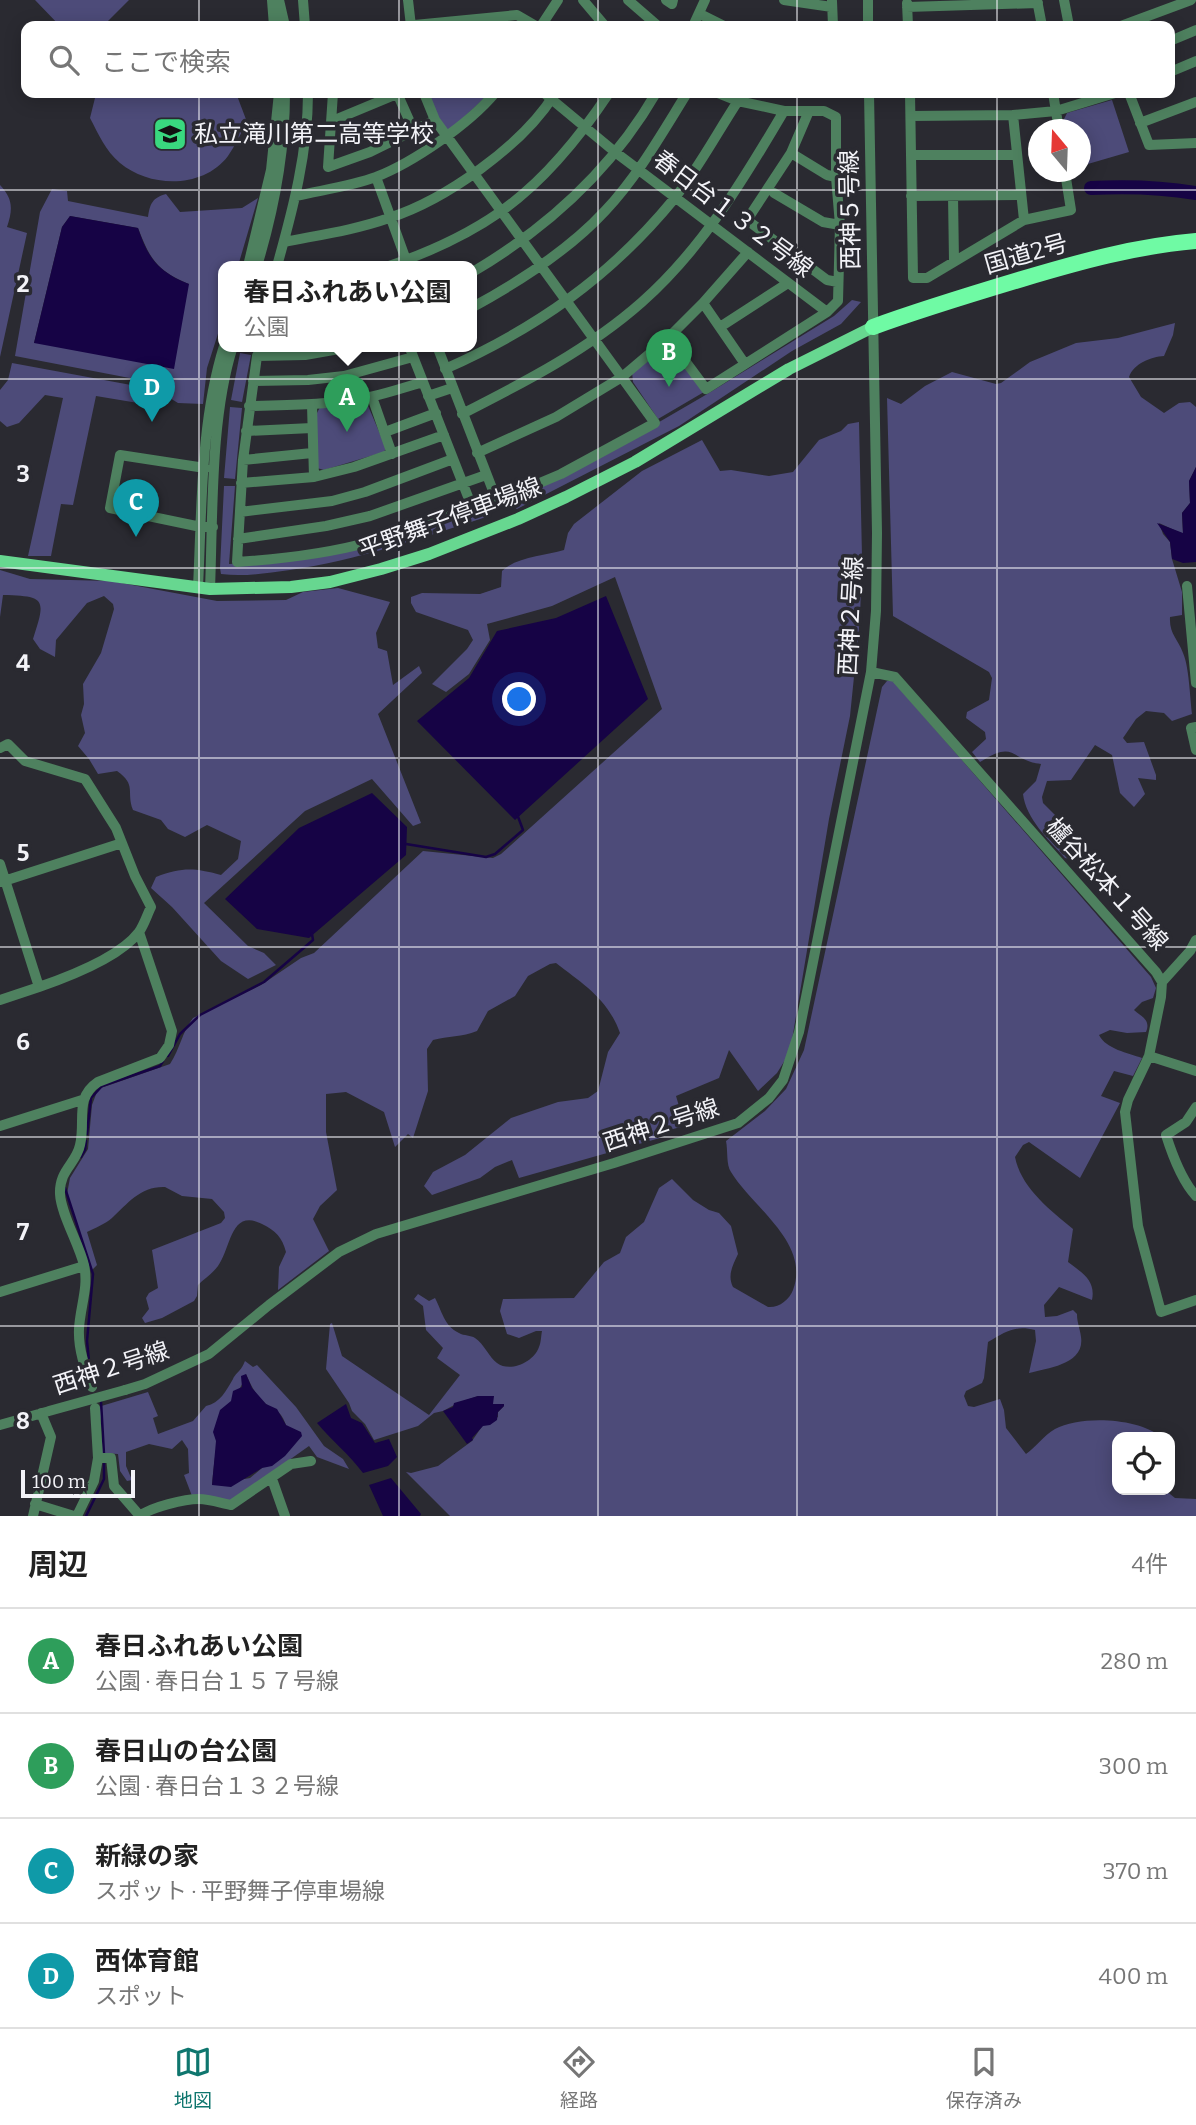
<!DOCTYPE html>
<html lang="ja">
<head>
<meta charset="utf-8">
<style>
	body { margin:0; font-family:Bitter,"Noto Sans JP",serif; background:#f2f2f2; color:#222 }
	.controls { position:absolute; right:21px; bottom:21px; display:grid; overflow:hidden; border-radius:14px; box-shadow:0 4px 18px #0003 }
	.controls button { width:63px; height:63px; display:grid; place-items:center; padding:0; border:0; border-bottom:2px solid #e0e0e0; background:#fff; color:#222; font:35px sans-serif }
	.compass { position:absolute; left:1028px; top:119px; width:63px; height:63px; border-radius:50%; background:#fff; box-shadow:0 4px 18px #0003; rotate:341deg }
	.scale { position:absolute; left:21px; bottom:18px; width:114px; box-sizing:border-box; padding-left:7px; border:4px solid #f3f3f8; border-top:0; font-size:19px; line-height:24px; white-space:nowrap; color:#f3f3f8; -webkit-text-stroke:5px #2a2a31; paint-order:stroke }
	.you { position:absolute; left:520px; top:700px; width:24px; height:24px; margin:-18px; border:5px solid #fff; border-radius:50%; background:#1a73e8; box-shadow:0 0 0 10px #1a73e833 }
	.badge { display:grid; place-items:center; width:46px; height:46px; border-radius:50%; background:#0f766e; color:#fff; font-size:23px; font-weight:700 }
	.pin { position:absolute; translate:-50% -58px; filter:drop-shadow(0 2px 4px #0008) }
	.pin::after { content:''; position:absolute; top:37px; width:24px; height:21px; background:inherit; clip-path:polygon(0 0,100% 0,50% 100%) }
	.popup { position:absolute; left:218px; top:261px; width:259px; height:91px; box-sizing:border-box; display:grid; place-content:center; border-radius:14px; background:#fff; filter:drop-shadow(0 2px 5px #0005); font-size:23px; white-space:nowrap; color:#767676 }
	.popup b { font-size:26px; color:#222 }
	.popup::after { content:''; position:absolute; left:50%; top:100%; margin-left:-14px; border:14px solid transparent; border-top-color:#fff }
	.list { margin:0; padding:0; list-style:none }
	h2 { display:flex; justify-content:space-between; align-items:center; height:91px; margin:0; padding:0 28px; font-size:30px }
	h2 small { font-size:23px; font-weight:400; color:#767676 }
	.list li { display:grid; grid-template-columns:46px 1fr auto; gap:21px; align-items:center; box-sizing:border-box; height:105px; padding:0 28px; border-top:2px solid #e0e0e0 }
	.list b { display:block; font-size:26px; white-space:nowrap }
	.list p { margin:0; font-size:23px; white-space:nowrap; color:#767676 }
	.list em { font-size:23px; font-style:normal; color:#767676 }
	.icon { flex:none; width:38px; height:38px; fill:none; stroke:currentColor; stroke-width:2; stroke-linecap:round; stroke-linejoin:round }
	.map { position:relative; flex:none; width:1196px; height:1516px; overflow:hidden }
	.search { position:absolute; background:#fff; box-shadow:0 4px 18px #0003; left:21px; right:21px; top:21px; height:77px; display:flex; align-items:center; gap:18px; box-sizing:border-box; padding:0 24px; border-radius:14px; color:#767676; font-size:26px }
	.sheet { height:511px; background:#fff }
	nav { display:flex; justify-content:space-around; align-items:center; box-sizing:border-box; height:98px; border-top:2px solid #e0e0e0; background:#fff; font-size:19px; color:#767676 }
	nav a { display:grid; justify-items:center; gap:4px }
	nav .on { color:#0f766e }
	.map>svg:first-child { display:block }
	.green { fill:#4d4b79; fill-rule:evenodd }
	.water { fill:#160345 }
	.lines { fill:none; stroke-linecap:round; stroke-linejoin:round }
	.stream { stroke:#160345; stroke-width:2.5 }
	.river { stroke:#160345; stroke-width:14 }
	.minor { stroke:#4e815f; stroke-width:10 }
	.major { stroke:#67d790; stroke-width:12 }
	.highway { stroke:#6ffaa4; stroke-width:16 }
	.minor-bridge { stroke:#4e815f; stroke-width:10 }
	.grid { fill:none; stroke:#f3f3f8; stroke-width:2; stroke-opacity:0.55 }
	.labels { text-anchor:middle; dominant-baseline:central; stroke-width:7; stroke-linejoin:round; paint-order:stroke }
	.poi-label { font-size:24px; fill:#f3f3f8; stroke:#2a2a31; text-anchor:start }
	.street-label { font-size:24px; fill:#f3f3f8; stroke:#2a2a31 }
	.grid-label { font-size:23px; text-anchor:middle; font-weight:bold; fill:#f3f3f8; stroke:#2a2a31; stroke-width:7; stroke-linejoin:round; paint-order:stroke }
</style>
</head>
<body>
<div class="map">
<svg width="1196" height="1516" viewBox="0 0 1196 1516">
	<rect width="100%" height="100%" fill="#2a2a31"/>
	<path class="green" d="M35,0H129L103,26H84L81,23L60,26Z
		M100,93H236L247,122C241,133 235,146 228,156C203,189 150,188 120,163C105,150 99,135 90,118L95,98Z
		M427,93H490L449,131L444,129Z
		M1112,100L1129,152L1081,166L1080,130L1063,129L1062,123L1067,113Z
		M0,185C13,199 13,209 7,227L27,233L0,357Z
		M52,189L67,191L68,201L148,217C150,204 152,198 166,194L180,212L242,208L258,198L238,266H223V318L207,368L203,404L178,403L140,380L15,356L40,212ZM70,216L138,228C150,259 157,271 189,284L34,343L62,227Z
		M852,300L861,302L841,324L792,351L679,426L517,509L505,500L587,464L709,393L834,316Z
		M1175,323L1173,335L1164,356C1151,357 1134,363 1129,377L1141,397L1164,413L1179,403L1190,402L1196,407V467L1189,481L1190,503L1182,513L1183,534L1159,523L1163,534L1170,542L1172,559L1182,592V615L1170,617C1169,634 1178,639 1183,653C1189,666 1190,698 1192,714L1172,721L1164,713L1146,711L1136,719L1123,738L1127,743L1144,742L1156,775V780L1138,778L1145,794L1134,807L1120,793L1112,755L1095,745L1071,780L1047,781L1042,797L1043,803L1063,823L1069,834L1082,845L1080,851L1070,859L1065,858C1049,840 1026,819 1023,794L1036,781L1041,764C1009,760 1016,739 980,762L972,752L986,739L985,732L966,718L967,712L989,700L992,678L989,672L893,616L887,398L901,404L925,386L952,372L996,384L1001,383L1030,362L1076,343L1118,338Z
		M665,344L669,345L704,392L658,419L633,382L632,372Z
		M240,353L251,355L242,402L231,400Z
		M12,363L131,385L140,392L138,403L96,396L73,505L61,504L51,556H28L63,398L45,395L19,423L7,427L0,421V390L8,380Z
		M366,401L386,448L384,452L324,470L317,468L315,417L320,407Z
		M230,407L242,408L235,479L224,478Z
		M859,422L862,556L860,618L850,716L829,819L790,1052L777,1073L758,1091L729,1050L719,1078L676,1096L685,1126L661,1132L660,1138L519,1178L512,1160L495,1167L480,1178L432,1195L424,1186L433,1172L465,1155L511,1118L558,1102L588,1098L598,1091L608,1052L620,1033C608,999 583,984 556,963L550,964L528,976L515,996L488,1011L477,1031C462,1037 448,1036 433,1040L427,1049L428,1091L413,1138L408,1134L395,1147L384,1112L346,1092L326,1094V1132L337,1190L320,1206L313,1219L329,1251L278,1290L279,1267L286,1252C282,1237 276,1231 262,1224C230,1208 231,1249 218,1266C213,1273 204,1279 198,1285L197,1296L194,1301L162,1318L145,1323L142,1318L149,1309L146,1298L149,1293L158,1288L152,1250L221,1223L225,1218L224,1212L212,1199L182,1196L165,1187C141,1186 128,1203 112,1218C105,1224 95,1228 87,1232L97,1265L91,1271L67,1194L70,1178L88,1149L92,1105L98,1089L170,1064C180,1049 182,1032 193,1018L261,985L301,958L314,953L423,851L493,858L501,854L662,709L615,577L552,606L487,624L490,640L469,674L446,692L432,684L467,649L473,640L468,630L416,612L411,603V597L422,593L480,594L501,587L502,571C518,556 545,556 564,550L568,533L574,524L642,471L702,440L720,471L731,470L769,476L793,472L819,440L841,431L848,424Z
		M224,486H235L229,564L281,562L452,518L484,506L492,510L486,517C422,538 358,560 290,570C266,573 245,577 221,574L220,568Z
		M0,570L30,579L111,581L217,601L286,600L303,592L338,588L390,602L376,633L378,648L387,651L393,685L419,666L422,673L378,714L421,823L413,826L372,779L305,811L204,903L248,946L264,953L276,965L248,979L221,961L172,907L151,888L156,877C183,867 194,868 221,875L238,859L241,841L207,825L185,837L168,829L161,820L133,810C126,792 137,785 117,771L98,774L89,759L78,746L85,733L81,715L84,704L83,684L101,653L114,609L113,604L104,596L87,603L56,640L55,657L40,649L33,639C46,599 46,596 3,595L0,617Z
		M887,681H893L1151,977L1156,988L1153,998L1142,1002L1134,1010C1142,1017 1151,1020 1146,1032L1127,1033L1110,1030L1099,1035C1106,1049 1128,1053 1142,1058L1133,1076L1114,1071L1101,1096L1120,1103L1080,1178L1029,1142L1023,1145L1015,1157C1021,1188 1050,1210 1073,1229L1068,1262C1082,1273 1096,1280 1092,1300L1059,1287L1044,1305L1045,1317L1057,1316L1073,1310L1077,1314C1077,1323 1080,1328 1081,1337C1085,1364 1048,1368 1029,1373L1036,1341L1035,1330C1014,1325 1006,1332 988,1342L984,1378L982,1383L966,1391L964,1396L968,1406L974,1407L1000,1399L1004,1410L1006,1428L1026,1454C1037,1446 1043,1436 1055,1429C1081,1415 1139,1418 1161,1437H1117V1490H1165L1175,1498L1196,1499V1516H450L406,1472L411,1473L438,1466L472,1441L483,1425L498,1417V1412L504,1406L493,1405V1396H478L458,1403L443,1411L434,1413L418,1426L374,1440L365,1424L352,1411L349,1403L326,1369L330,1324L332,1323L342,1356L429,1415L460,1375L437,1358L443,1348L426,1330L423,1306L414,1299L418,1294L429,1301L435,1298C442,1311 444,1326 459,1333C464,1336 471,1335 475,1338C484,1344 489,1357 497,1363C510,1373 534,1362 539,1347C541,1343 541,1336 542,1331H536L519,1338L507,1334L500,1311L503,1299L574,1298L604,1262L620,1253L626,1237L644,1222L659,1188L672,1179L693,1200L709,1210L719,1213L731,1226L738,1254C733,1265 727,1275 733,1287L768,1307C779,1308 789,1300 793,1290C811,1243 752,1207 731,1172C726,1165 728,1150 726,1141L765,1111L786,1089L804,1050L882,687Z
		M245,1361L253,1367L257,1365L296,1407L324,1446L343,1459L349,1469L317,1457L309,1446L230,1502L192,1496L184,1475L189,1473L188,1449L182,1440L172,1449L149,1444L126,1452V1466L132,1480L127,1481L120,1471L118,1454L102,1453L103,1432L98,1407L148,1392L158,1416L153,1418L158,1434L193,1421L206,1406C220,1403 226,1391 233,1379C237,1371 240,1373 245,1361ZM246,1374C251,1385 256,1397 266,1404C277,1412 281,1411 286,1425L262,1468L250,1478L212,1485C215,1455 217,1431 231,1404C236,1393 243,1386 246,1374Z"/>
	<path class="water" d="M70,216L138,228C148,258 158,272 189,284L174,369L34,343L62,227Z
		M1196,467V562L1183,563L1172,559L1170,542L1157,523L1183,533L1182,513L1190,503L1189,481Z
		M606,596L648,699L515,820L417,721L469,678L497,631L556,618Z
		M372,793L407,827L406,855L309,938L257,929L225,899L299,828Z
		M246,1374L252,1388L266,1404L277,1409L286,1425L301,1432L302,1436L285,1456L272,1466L262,1468L231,1487L212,1485L216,1441L213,1432L220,1410L231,1401L233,1391L242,1387L241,1376Z
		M478,1396H494L493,1404H504V1406L498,1412L497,1420L490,1425L483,1426L472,1438L473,1440L467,1444L443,1411L453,1407L454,1403Z
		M346,1404L351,1418L362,1423L375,1443L389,1439L397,1457L388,1466L363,1473C349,1454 332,1441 317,1423Z
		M391,1478L421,1514L420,1516H383L369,1485Z"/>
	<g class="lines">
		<path class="stream" d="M406,844L486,857L495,854L523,830L517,814
			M168,1056L180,1034L200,1015L264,982L313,940L312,934
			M87,1134L91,1098L102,1086L160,1066L163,1061
			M81,1157L85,1150L86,1141
			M65,1188L93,1274L87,1341L89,1361L94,1378
			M101,1401L104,1454
			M86,1516L104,1479V1461"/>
		<path class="river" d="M1091,188C1127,186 1160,187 1196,193"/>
		<path class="minor" d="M272,0L274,26
			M279,0L285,26
			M303,0L305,26
			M408,0L411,26
			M583,0L605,26
			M628,0L658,26
			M666,0L672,4L673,0
			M784,0L832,7
			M868,0V26
			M1037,0L1042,26
			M1064,0L1069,26
			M832,1L833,26
			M907,3L908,26
			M907,7L1038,3
			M700,14L724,26
			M404,26L517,15L536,26
			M541,26L558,0
			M693,26L705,0
			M1121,26L1191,0
			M1170,41L1196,30
			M1170,72L1196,61
			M333,93L328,167L370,152L435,120
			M397,93L414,131
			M424,93L435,120L655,423L561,474L497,501L437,346
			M544,93L615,152L827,312L706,389L668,338
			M910,93L913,278H927L1024,220L1071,210L1065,172
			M1053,93L1059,130
			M1129,93L1149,145L1196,143
			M784,111H824L836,117V177L840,225L838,301L827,312
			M809,111L791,153L747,220L827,280L838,282
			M1013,115L1024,220
			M911,116L1013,115L1056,111L1115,93
			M332,121L397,94
			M1140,123L1196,102
			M791,153L827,175L836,177
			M912,155H1017
			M376,177L406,260
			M774,193L823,222L840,225
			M296,196C322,190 351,186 376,177C414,162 469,124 495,93
			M911,196L1020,195
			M953,196L954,261
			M284,242C319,235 355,230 389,218C445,200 522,146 554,95
			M248,266L271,170L279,93
			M257,266C274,210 285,151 285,93
			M277,266C293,209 308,152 308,93
			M389,266C427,253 467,235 500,212C543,182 581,135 609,93
			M471,273C546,229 612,169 656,93
			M703,303L745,364
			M471,308C519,282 568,251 605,211C638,176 662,133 687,93
			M720,327L788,283
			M356,346L305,355L257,356L243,460L237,562C282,559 326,554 370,542C405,534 438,520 472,507L409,346
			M445,369C537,328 610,277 674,199C698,169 717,133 738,101
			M253,381L308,380L344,376L413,357
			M428,396L452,388
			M372,397L392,454
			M312,405L314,477
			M249,406C290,405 330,405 370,397C388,393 406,387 423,382
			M462,414C525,382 589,349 642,302C702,249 744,179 784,111L738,101L718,93
			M246,431L312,428
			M385,432L436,413
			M477,453L556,417L622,377L668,338L703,303L748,252
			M243,460L312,453
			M205,468L120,455L110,508L201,527H213
			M241,483L314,477L354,467L444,435
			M240,512L332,501L365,492L453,459
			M238,539L326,526L370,516L486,475
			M1187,586L1196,683
			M198,587C202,508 200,423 224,346
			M210,589C213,514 210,418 233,346
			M871,672L895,677L1156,972L1162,982L1161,997L1149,1056L1128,1100L1125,1112L1138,1226L1161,1312L1196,1300
			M1196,727L1191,728L1196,750
			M0,748L8,744L25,761L85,779L116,828L135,876L151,907C147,915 144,925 139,932C120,957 68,977 39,987L0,864
			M1,882L122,843
			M1162,982L1190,951L1196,940
			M0,1000L39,987
			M1149,1056L1196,1071
			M1196,1107L1186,1122L1166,1135C1172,1154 1183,1182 1196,1196
			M0,1126L82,1100
			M0,1292L84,1266
			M92,1387C85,1368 78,1349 79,1329C80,1307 89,1287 84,1265C79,1244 61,1214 60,1194C59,1170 76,1164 80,1145C86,1121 74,1098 98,1082L160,1058L169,1045L172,1031L139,932
			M125,1390L145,1384L209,1354L269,1305L339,1252L376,1234L614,1163L738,1123L769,1098L783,1080L799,1032L871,672L876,611L877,533L869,93
			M95,1408L98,1458H111L114,1486L140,1516
			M0,1425L46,1412
			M272,1479L285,1516
			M35,1504L74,1516
			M33,1516L51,1437L41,1413
			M77,1516L94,1481L98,1458
			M140,1516C151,1507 185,1499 199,1499C209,1499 221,1503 231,1505L291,1464L311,1461"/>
		<path class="major" d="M0,561L210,589L291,587L330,582L381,569L429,554L518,519L566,497L635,462L789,369L873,327"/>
		<path class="highway" d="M873,327C922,309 972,294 1022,279C1079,262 1136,246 1196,241"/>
		<path class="minor-bridge" d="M49,1411L125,1390"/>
	</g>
	<path class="grid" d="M199,0V26M399,0V26M598,0V26M797,0V26M997,0V26M199,93V1516M399,93V1516M598,93V1516M797,93V1516M997,93V1516M0,190H1196M0,379H1196M0,568H1196M0,758H1196M0,947H1196M0,1137H1196M0,1326H1196"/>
	<defs>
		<g id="school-square" transform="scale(1.75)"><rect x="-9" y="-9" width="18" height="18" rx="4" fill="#39d87f" stroke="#2a2a31"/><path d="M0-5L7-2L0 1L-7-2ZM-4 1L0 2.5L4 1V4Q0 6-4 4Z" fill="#111"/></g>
	</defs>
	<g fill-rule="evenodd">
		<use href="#school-square" x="170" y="134"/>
	</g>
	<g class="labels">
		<g class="poi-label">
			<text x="194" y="134">私立滝川第二高等学校</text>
		</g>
		<g class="street-label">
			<text transform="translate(850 210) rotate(-91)">西神５号線</text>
			<text transform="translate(733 214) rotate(37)">春日台１３２号線</text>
			<text transform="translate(1026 254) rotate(-16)">国道2号</text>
			<text transform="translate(450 518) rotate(-20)">平野舞子停車場線</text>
			<text transform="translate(851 616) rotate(-87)">西神２号線</text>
			<text transform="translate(1107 884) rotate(48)">櫨谷松本１号線</text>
			<text transform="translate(661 1125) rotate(-18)">西神２号線</text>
			<text transform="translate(111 1368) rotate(-18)">西神２号線</text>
		</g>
	</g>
	<g class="grid-label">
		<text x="23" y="292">2</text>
		<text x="23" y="482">3</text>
		<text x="23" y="671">4</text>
		<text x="23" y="861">5</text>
		<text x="23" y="1050">6</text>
		<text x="23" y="1240">7</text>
		<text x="23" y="1429">8</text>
	</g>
</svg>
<div class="controls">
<button><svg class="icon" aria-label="locate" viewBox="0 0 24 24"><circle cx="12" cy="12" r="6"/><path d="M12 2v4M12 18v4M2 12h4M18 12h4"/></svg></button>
</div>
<svg class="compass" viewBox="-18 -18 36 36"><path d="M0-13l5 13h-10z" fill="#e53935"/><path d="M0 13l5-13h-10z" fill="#767676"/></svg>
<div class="scale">100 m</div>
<div class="you"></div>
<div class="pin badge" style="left:347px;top:432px;background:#2e9e5b">A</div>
<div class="popup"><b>春日ふれあい公園</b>公園</div>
<div class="pin badge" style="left:669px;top:387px;background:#2e9e5b">B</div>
<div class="pin badge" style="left:136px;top:537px;background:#0f9aa8">C</div>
<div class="pin badge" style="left:152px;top:422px;background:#0f9aa8">D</div>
<div class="search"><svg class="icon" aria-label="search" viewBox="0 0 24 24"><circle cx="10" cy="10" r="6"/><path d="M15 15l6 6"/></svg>ここで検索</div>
</div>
<section class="sheet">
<h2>周辺<small>4件</small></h2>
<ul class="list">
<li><span class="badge" style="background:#2e9e5b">A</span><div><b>春日ふれあい公園</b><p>公園 · 春日台１５７号線</p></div><em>280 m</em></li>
<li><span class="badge" style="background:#2e9e5b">B</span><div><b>春日山の台公園</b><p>公園 · 春日台１３２号線</p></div><em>300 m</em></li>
<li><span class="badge" style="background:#0f9aa8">C</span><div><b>新緑の家</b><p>スポット · 平野舞子停車場線</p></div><em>370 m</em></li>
<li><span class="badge" style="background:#0f9aa8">D</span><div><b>西体育館</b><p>スポット</p></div><em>400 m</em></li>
</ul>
</section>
<nav>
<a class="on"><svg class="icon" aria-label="map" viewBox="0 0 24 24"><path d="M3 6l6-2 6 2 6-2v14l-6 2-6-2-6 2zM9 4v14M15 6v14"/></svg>地図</a>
<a><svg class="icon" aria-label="directions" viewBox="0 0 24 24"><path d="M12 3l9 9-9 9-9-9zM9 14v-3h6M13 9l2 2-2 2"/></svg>経路</a>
<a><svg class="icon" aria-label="saved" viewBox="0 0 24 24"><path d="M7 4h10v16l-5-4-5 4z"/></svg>保存済み</a>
</nav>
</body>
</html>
